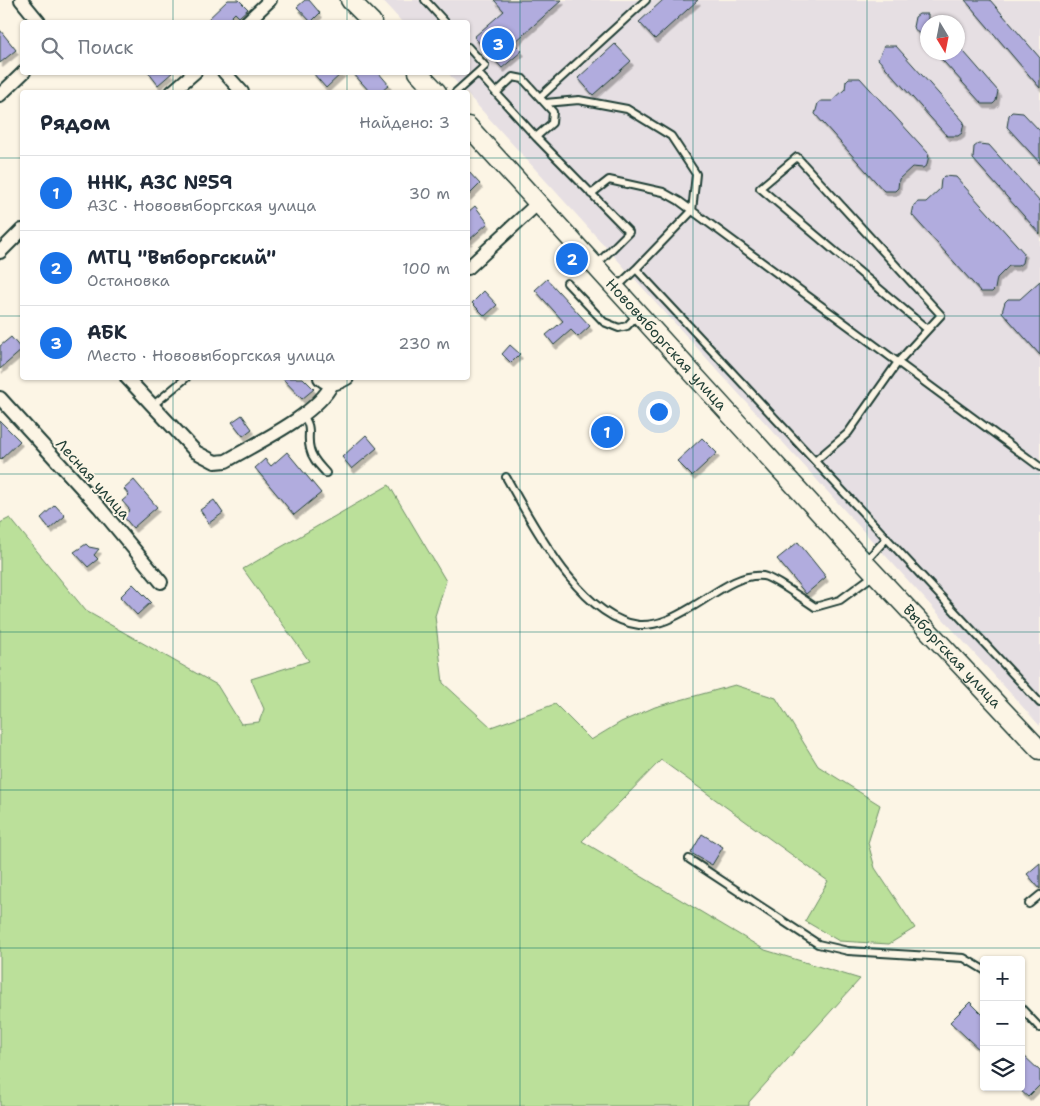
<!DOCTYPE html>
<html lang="ru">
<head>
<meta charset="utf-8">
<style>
	body { margin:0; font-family:"Shantell Sans",sans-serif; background:#f2f2f3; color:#1f2937 }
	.controls { position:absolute; right:15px; bottom:15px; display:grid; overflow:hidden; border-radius:5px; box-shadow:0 1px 4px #0004 }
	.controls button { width:45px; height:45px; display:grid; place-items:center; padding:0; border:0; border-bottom:1px solid #e0e1e3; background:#fff; color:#1f2937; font:25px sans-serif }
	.compass { position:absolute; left:920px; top:15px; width:45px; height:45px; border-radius:50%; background:#fff; box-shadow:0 1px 4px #0004; rotate:170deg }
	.you { position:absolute; left:658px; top:411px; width:18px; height:18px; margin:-12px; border:4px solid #fff; border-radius:50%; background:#1a73e8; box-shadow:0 0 0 8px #1a73e833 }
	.badge { display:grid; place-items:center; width:32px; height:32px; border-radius:50%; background:#1a73e8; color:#fff; font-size:16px; font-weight:700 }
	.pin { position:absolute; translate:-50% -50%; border:2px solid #fff; box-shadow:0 1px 5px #0006 }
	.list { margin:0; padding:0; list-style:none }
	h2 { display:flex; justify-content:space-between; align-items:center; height:65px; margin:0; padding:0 20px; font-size:21px }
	h2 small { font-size:16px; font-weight:400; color:#747a83 }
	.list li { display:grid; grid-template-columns:32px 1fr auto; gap:15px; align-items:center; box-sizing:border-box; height:75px; padding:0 20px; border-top:1px solid #e0e1e3 }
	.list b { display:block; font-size:19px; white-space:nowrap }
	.list p { margin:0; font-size:16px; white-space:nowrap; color:#747a83 }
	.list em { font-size:16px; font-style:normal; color:#747a83 }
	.icon { flex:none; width:28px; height:28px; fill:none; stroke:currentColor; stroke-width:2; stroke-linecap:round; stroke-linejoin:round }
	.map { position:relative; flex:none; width:1040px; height:1106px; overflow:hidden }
	.search { position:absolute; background:#fff; box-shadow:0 1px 4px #0004; left:20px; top:20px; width:450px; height:55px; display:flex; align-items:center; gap:12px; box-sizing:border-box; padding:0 18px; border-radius:5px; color:#747a83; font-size:19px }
	.panel { position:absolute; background:#fff; box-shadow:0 1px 4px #0004; left:20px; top:90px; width:450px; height:290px; border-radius:5px }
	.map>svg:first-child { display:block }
	.built { fill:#e6dfe3; fill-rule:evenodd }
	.green { fill:#bbe09a; stroke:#6d8e67 }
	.building { fill:#b1acde; stroke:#1f3d34; filter:url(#shadow) }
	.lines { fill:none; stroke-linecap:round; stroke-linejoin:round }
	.lane-casing { stroke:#1f3d34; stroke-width:10 }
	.street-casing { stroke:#1f3d34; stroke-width:16 }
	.secondary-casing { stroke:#1f3d34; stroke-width:21 }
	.lane { stroke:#fcf5e5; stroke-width:6 }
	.street { stroke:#fcf5e5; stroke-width:12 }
	.secondary { stroke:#fcf5e5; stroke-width:18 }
	.grid { fill:none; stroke:#0f766e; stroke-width:1; stroke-opacity:0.55 }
	.labels { text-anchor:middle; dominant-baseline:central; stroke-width:4; stroke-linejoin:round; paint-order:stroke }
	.street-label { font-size:15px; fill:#1f3d34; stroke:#fcf5e5 }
</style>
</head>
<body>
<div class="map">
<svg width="1040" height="1106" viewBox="0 0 1040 1106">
	<defs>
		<filter id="shadow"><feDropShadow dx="2.5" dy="4.5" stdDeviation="0" flood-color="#0004"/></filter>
	</defs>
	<rect width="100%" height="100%" fill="#fcf5e5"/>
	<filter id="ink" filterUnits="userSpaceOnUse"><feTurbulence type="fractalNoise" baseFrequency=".02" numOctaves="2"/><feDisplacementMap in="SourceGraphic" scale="10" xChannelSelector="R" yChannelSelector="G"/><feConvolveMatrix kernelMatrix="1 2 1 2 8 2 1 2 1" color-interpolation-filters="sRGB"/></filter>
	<g filter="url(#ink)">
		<path class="built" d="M382,0H1040V726L448,73L468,72V22H402ZM928,22H958V52H928Z"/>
		<path class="green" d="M389,485L446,581L435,616L443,683L491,727L555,704L591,740L621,722L655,707L735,685L776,698L818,766L880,805L868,843L875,868L915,928L889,944L839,941L805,921L828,881L661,760L582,841L765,950L860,979L749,1102V1106H0V523L10,518L86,611L217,685L241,724L259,722L264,709L251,679L309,661L243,569Z"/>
		<path class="building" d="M228,0H239L248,9L239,17L235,13L226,22H205Z
			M305,0H309L320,13L311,22L297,7Z
			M494,0H562L514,43L522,51L502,68L474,37L504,11Z
			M663,0H698L655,39L639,22Z
			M965,0H990L1040,58V88Z
			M919,14H928V44L913,27L915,17Z
			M0,30L16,50L0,63Z
			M615,44L631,61L593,95L578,78Z
			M958,45L998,91L996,101L993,104H982L935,52H958Z
			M884,46H896L964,122L962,133L958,136H947L878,59Z
			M148,72H173L158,85Z
			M312,72H343L326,88Z
			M352,72H378L389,85L381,92H370Z
			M849,78H860L929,154L927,165L923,168L912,167L899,179L898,188L895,191H884L815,114L818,103L821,101H832L845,89L846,81Z
			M1012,112L1023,113L1040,131V163L1007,127L1009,115Z
			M978,144L989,145L1040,202V234L973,159L974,147Z
			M468,171L480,184L468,196Z
			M944,176L956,177L1024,253L1022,263L1018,266H1009L997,278L995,289L992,292H981L912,215L914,205L918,202H926L940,189L941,179Z
			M475,206L488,223L468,241V212Z
			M547,279L590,326L578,337L571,330L554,345L546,335L563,321L535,290Z
			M1040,281V355L1002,312L1005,302L1008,299H1020Z
			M484,291L497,305L485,316L472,303Z
			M11,337L22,350L0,369V346Z
			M510,345L520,354L511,363L502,354Z
			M282,378H303L314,389L302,399Z
			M242,415L252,429L243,436L232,422Z
			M0,421L20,441L0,460Z
			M366,435L377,448L352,469L342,457Z
			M702,438L717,453L692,476L677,461Z
			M287,452L321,493L294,515L255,468L265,459L271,466Z
			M134,480L157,507L133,528L123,516L130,510L122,501L129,495L124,489Z
			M214,500L223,513L209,523L200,510Z
			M55,505L65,516L50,529L41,518Z
			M798,542L826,577L806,594L777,559Z
			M86,544L89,547L99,549L94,555L98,559L88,567L74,552Z
			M133,584L151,602L137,615L120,597Z
			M702,834L723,847L712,865L691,853Z
			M1040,863V889L1027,874Z
			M970,1002L984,1016V1054L950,1022Z
			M1021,1053L1040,1071V1085L1028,1097L1021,1091Z"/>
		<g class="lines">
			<g class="lane-casing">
				<path id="lane" d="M425,0L445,22
					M478,73L536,137L629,232L596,265
					M456,92L485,66L468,47
					M496,93L513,77L523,79L553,112L552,123L536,137
					M540,97L646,0
					M545,103L579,100L627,109L671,136L696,174L692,211L636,269
					M591,194L609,180L663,192L679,201L1040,467
					M567,283L604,322L619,328L627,326L638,314
					M617,287L636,269L1040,703
					M152,406L186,378
					M302,414C314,430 306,433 310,449C312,459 320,466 326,473
					M815,461L848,433L898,362L941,315L797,157L760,188L927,329
					M506,477C532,522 580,619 639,625C659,626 675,617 692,607C713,595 738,573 763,576C772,577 806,601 815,607L840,600L874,575
					M865,562L887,538
					M689,859L818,944L848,951L964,958L984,970
					M1029,904L1040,895
					M1021,1008L1040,1028"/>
			</g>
			<g class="street-casing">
				<path id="street" d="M21,0L39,22
					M247,22L270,0
					M224,72L242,92
					M172,92L195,72
					M0,95L24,72
					M0,252L22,230
					M468,268L537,204
					M127,378L196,452L215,462L226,461C256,443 316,416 332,384
					M320,378C329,387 337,384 347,378
					M0,398L99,507L161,582"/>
			</g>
			<g class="secondary-casing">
				<g id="secondary">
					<path d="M350,0L372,22"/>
					<path d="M418,72L437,92"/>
					<path id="s1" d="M468,126L864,562L1040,750"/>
				</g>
			</g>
			<use href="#lane" class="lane"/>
			<use href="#street" class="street"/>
			<use href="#secondary" class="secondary"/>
		</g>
	</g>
	<path class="grid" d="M173,0V22M347,0V22M520,0V1106M693,0V1106M867,0V1106M173,72V92M347,72V92M0,158H22M468,158H1040M0,316H22M468,316H1040M173,378V1106M347,378V1106M0,474H1040M0,632H1040M0,790H1040M0,948H1040"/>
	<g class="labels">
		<g class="street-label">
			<text stroke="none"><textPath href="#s1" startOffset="295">Нововыборгская улица</textPath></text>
			<text transform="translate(93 479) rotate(48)">Лесная улица</text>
			<text stroke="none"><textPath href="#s1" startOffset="718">Выборгская улица</textPath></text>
		</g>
	</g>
</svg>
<div class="controls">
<button>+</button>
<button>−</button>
<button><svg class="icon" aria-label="layers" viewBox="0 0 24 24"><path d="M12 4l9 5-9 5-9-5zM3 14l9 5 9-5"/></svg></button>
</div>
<svg class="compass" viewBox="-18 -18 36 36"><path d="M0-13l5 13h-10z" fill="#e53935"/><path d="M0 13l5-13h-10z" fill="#747a83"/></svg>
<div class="you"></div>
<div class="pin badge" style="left:607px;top:432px">1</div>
<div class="pin badge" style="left:572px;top:259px">2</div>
<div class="pin badge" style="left:498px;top:44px">3</div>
<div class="search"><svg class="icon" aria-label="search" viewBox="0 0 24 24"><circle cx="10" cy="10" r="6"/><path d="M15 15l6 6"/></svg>Поиск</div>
<section class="panel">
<h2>Рядом<small>Найдено: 3</small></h2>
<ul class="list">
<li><span class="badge">1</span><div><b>ННК, АЗС №59</b><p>АЗС · Нововыборгская улица</p></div><em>30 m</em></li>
<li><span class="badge">2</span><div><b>МТЦ &quot;Выборгский&quot;</b><p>Остановка</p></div><em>100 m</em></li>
<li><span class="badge">3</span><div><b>АБК</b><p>Место · Нововыборгская улица</p></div><em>230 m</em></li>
</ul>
</section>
</div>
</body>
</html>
